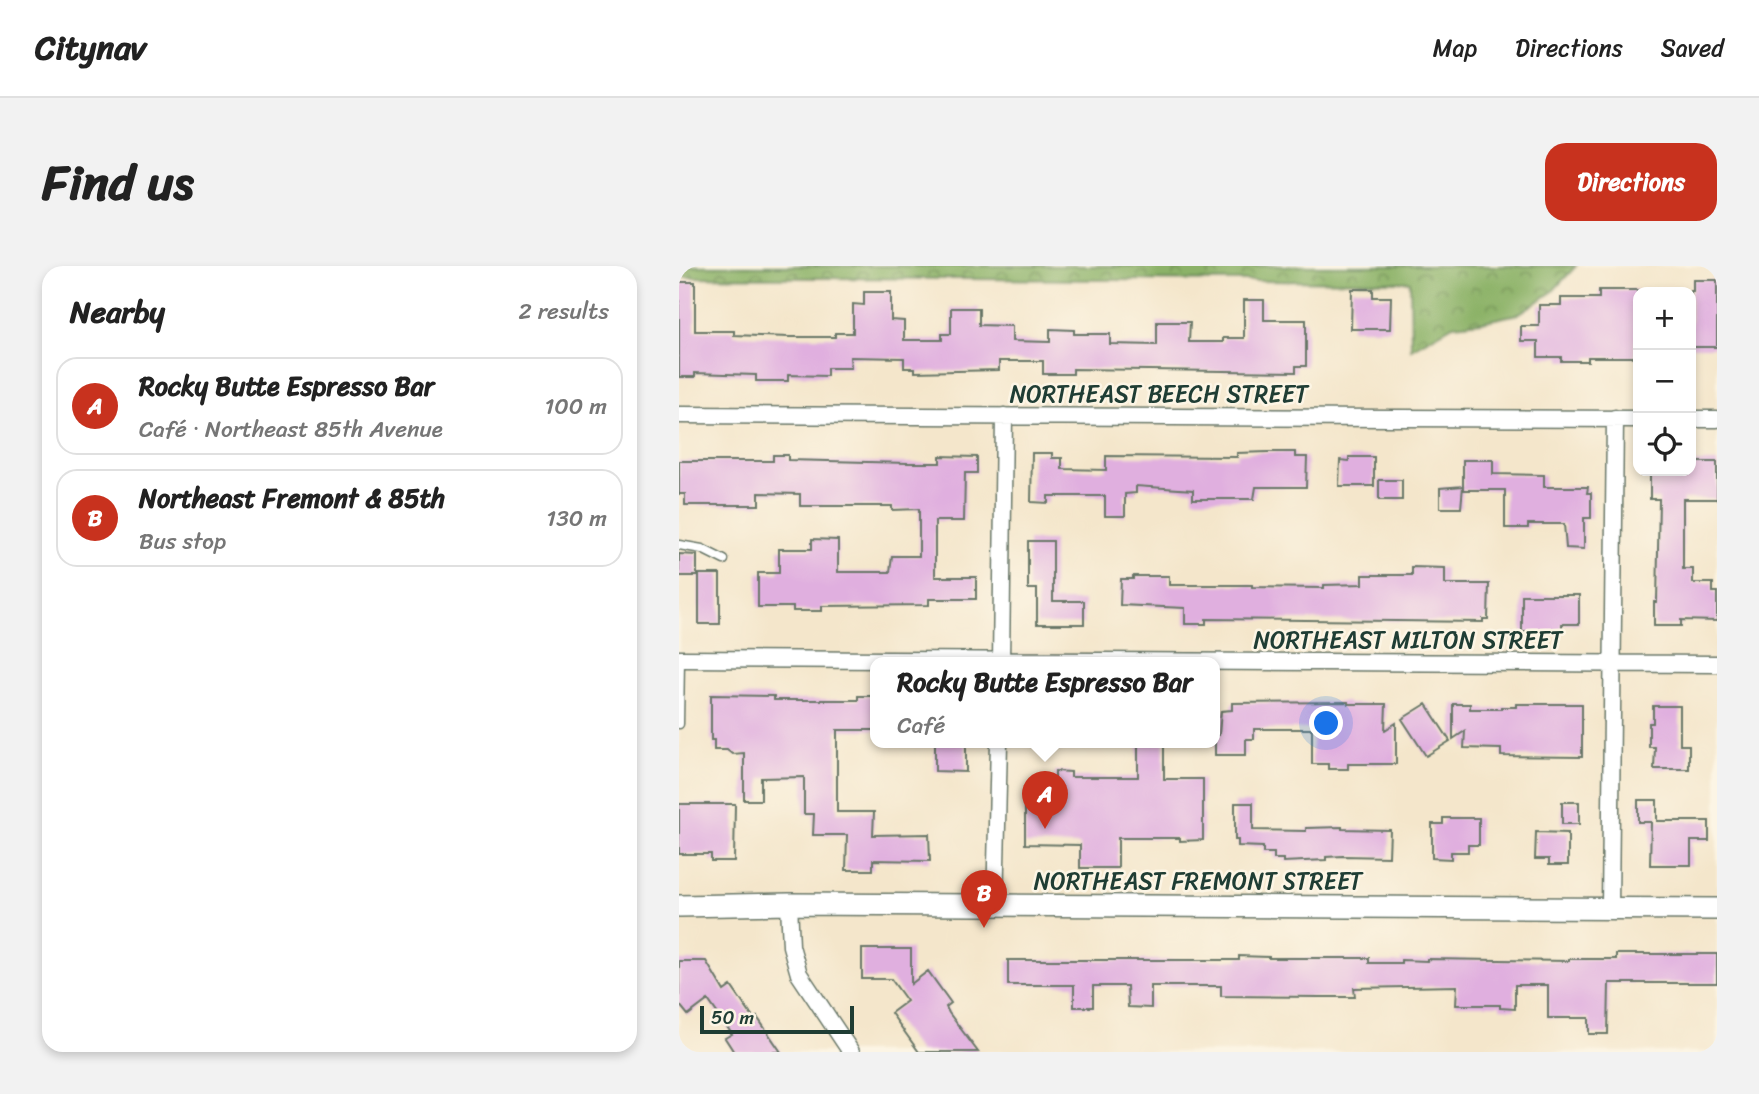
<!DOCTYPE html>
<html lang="en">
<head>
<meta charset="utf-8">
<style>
	body { margin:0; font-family:Sriracha,sans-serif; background:#f2f2f2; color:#222 }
	.controls { position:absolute; right:21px; top:21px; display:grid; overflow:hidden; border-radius:14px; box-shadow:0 4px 10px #0003 }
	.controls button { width:63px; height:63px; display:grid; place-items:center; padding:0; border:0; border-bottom:2px solid #e0e0e0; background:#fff; color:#222; font:35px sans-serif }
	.scale { position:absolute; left:21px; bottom:18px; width:154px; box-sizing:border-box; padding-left:7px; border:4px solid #1f3d34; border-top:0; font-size:19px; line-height:24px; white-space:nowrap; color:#1f3d34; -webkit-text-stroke:5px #fcf5e5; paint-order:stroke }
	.you { position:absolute; left:648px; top:458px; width:24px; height:24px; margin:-18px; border:5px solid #fff; border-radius:50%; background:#1a73e8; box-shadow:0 0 0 10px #1a73e833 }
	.badge { display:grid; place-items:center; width:46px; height:46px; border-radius:50%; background:#c8321e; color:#fff; font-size:23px; font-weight:700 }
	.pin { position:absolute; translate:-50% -58px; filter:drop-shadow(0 2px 4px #0008) }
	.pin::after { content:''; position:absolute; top:37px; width:24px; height:21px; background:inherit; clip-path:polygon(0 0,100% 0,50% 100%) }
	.popup { position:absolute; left:191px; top:391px; width:350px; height:91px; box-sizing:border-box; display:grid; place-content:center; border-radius:14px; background:#fff; filter:drop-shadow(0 2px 5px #0005); font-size:23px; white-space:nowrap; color:#767676 }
	.popup b { font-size:26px; color:#222 }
	.popup::after { content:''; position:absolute; left:50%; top:100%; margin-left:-14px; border:14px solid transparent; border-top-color:#fff }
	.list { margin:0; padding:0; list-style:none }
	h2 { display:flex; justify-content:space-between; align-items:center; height:91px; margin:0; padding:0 28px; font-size:30px }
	h2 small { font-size:23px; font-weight:400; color:#767676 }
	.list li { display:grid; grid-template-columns:46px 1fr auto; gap:21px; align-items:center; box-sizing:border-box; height:98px; margin:0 14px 14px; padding:0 14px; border:2px solid #e0e0e0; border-radius:21px }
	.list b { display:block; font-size:26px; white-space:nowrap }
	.list p { margin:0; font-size:23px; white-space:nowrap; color:#767676 }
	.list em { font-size:23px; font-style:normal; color:#767676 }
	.icon { flex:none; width:38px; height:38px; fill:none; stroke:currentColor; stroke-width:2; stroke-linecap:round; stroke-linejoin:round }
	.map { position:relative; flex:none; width:1038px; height:786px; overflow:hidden; border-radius:21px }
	header { display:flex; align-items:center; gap:42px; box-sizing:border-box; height:98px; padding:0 35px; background:#fff; border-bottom:2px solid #e0e0e0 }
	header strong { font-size:33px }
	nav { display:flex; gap:38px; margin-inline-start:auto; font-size:24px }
	.intro { display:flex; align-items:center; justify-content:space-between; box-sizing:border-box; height:168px; padding:0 42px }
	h1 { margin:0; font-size:49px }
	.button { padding:18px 32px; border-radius:21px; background:#c8321e; color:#fff; font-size:24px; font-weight:700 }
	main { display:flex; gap:42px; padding:0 42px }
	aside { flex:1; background:#fff; border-radius:21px; box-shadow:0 4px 10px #0003 }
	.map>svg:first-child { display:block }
	.forest { fill:url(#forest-crowns); stroke:#56784e; stroke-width:2 }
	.building { fill:#e0afdf }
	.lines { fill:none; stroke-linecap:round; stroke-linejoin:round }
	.service-casing { stroke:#6a7869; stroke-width:11 }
	.minor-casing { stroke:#6a7869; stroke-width:19 }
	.tertiary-casing { stroke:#6a7869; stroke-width:24 }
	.service { stroke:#fff; stroke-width:8 }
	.minor { stroke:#fff; stroke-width:16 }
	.tertiary { stroke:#fff; stroke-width:21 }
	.labels { text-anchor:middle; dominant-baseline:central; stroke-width:5; stroke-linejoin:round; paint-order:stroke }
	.street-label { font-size:24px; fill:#1f3d34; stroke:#fcf5e5 }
</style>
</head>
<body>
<header>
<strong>Citynav</strong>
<nav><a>Map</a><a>Directions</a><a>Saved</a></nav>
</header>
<div class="intro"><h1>Find us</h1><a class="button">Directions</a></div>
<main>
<aside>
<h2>Nearby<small>2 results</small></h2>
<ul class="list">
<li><span class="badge">A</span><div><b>Rocky Butte Espresso Bar</b><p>Café · Northeast 85th Avenue</p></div><em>100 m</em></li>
<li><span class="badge">B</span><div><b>Northeast Fremont &amp; 85th</b><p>Bus stop</p></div><em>130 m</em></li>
</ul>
</aside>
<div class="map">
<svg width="1038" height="786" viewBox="0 0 1038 786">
	<defs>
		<pattern id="forest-crowns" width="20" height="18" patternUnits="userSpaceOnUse" patternTransform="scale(1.75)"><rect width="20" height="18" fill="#8cb267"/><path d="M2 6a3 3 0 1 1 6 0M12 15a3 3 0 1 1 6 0" fill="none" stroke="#729256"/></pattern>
	</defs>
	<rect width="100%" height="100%" fill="#fcf5e5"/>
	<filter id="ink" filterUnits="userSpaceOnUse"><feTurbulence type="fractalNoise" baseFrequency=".0143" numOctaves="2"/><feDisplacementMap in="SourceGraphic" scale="14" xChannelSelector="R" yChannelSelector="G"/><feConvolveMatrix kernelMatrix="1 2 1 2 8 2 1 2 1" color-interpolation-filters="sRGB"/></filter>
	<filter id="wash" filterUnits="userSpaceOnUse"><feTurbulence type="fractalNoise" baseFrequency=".00686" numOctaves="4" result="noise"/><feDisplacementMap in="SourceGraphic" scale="28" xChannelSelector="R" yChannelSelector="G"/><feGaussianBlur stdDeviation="1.57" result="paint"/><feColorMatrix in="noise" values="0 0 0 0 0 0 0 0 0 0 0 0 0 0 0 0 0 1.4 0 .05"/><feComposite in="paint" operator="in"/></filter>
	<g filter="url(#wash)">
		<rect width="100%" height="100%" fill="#f4e6cb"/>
		<path class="forest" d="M0,0H897L873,26L839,48L802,56L774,59L732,83L731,16L0,11Z"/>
		<g id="blocks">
			<path class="building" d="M1014,14H1038V81H1012V25H1014Z
				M0,16H16V65H55V69L110,71H156V67H174V38L185,39V26H212V54L225,55V74H263V68H272V42H300V59L333,60V75L371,76V63L395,64V68H431V78L478,79V56H511L510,76H544V72H565V34H585V54H627V100H617V106L394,103V108H364V95H320V104L236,106V102H225V92L171,91L172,102H148V110L109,109V115H77V109L16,107V111H0Z
				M673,23H694V31H712L711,63H672Z
				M920,24H959V75H956V91H909V95H882V91H859V75H842V60H860V39H882V32H920Z
				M589,186H616V191H628L627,221H577L575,233H514V224L457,220V227L446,228V250H426V230H369V237L352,236L353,187H373V192H383V203L427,204V190L558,191V187Z
				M94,189H109V194L229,197H261V190L298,191V207H286L285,255H256V311H297V333H250V339L143,340V345H114V341H79V307H100V283H133V273L159,274V306H211L213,290H240V243L213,244V240H121V228L80,227V239H6V228H0V195H94Z
				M670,191H695V220H660L661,194L670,195Z
				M784,194H814V208L865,209V221H909L908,227H912V252H905V283L887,282L885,258H849V262H826V224H784Z
				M1012,196H1038V233H1004V303H1014V317H1034V326H1038V355L1002,354V360H975V336H978L980,233H971V205H1012Z
				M700,214H723V234H700Z
				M784,220L782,242H761V222Z
				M349,275H374V335H405V358H358V323H349Z
				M0,288L18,289V310H0Z
				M733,301L766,302V318H810L809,353H804V356L527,353V358H506V342L441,339L442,313H454V310H490V319H573V321L645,322V319L684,318V309H733Z
				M20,308H41V358H20Z
				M843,329H900V358H883V366H843Z
				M32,429L95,430V434H179V430H196V464H158V546H195L194,569L250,568L251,595L194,594V604H167L168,569H134L135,548H125V511L82,512V534H65V487L53,488L48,484H35V474H32Z
				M669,436V438H707L706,464L717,457V498H669V503H649V498H633V463H575V473H567V489H536V469H540L542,445L553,444V437Z
				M747,438L771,475L747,490L723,453Z
				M774,438H791V443H822V441H837V438H903V491L822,490V483L785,482L786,465L774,473Z
				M974,440H1001V479H1010V503H975L976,481H970V457H974Z
				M256,477H287V506L256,505Z
				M459,477H485V513H524V574L501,575V572H439V602H401V579L346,578V537H359V526H376V505L392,506V511H459Z
				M959,534H978V555H1030V575H1012V599H971L972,556H959Z
				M883,536H900V558H883Z
				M556,537H574V564L627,565V562L663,561V563L711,564L710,591L664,590L647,591V594L604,596V593H595V587H584V581L559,580V574H556Z
				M0,538H56L55,595H32V588H0Z
				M764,552H800V579H789V586H772V593L753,592V558H764Z
				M857,566L889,567V599H870V593H856Z
				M183,683H232V718L249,705L272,737L267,741L270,747L299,786H240L212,747L228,735L212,713H183Z
				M937,688H1038V717H930L929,768H910V752H869V719H836V743L821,742V739H777L778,720L675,722L676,731H641L542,730V720H472V742L449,741L448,720H414V741H395V719H329V694H560V690L590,691V692H690V697H722V694L748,695V693L890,695V693H937Z
				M0,695H27L45,725L52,720L75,753L78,751L102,786H55L46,772L53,768L29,734L9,749L0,738Z"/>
		</g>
	</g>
	<g filter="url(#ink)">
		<use href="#blocks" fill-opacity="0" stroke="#6a7869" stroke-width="2"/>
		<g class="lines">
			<g class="service-casing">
				<path id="service" d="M0,279L23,283L45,294
					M0,458L1,393"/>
			</g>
			<g class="minor-casing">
				<path id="minor" d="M0,149L959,153
					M1012,153H1038
					M0,393L1038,398
					M322,397L325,150
					M110,638L112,680L120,708L172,786
					M316,640L320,477
					M931,643L936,152"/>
			</g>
			<g class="tertiary-casing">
				<path id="tertiary" d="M0,640L110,638L1038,643"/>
			</g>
			<use href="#service" class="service"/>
			<use href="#minor" class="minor"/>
			<use href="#tertiary" class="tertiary"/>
		</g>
	</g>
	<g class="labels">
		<g class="street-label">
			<text x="480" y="128">NORTHEAST BEECH STREET</text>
			<text x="729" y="374">NORTHEAST MILTON STREET</text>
			<text x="519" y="615">NORTHEAST FREMONT STREET</text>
		</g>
	</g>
</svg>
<div class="controls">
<button>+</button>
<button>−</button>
<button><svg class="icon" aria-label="locate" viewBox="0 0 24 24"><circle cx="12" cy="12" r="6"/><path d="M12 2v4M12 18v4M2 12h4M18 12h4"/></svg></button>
</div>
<div class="scale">50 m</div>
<div class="you"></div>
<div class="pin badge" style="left:366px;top:563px">A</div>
<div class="popup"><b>Rocky Butte Espresso Bar</b>Café</div>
<div class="pin badge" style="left:305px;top:662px">B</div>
</div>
</main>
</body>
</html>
